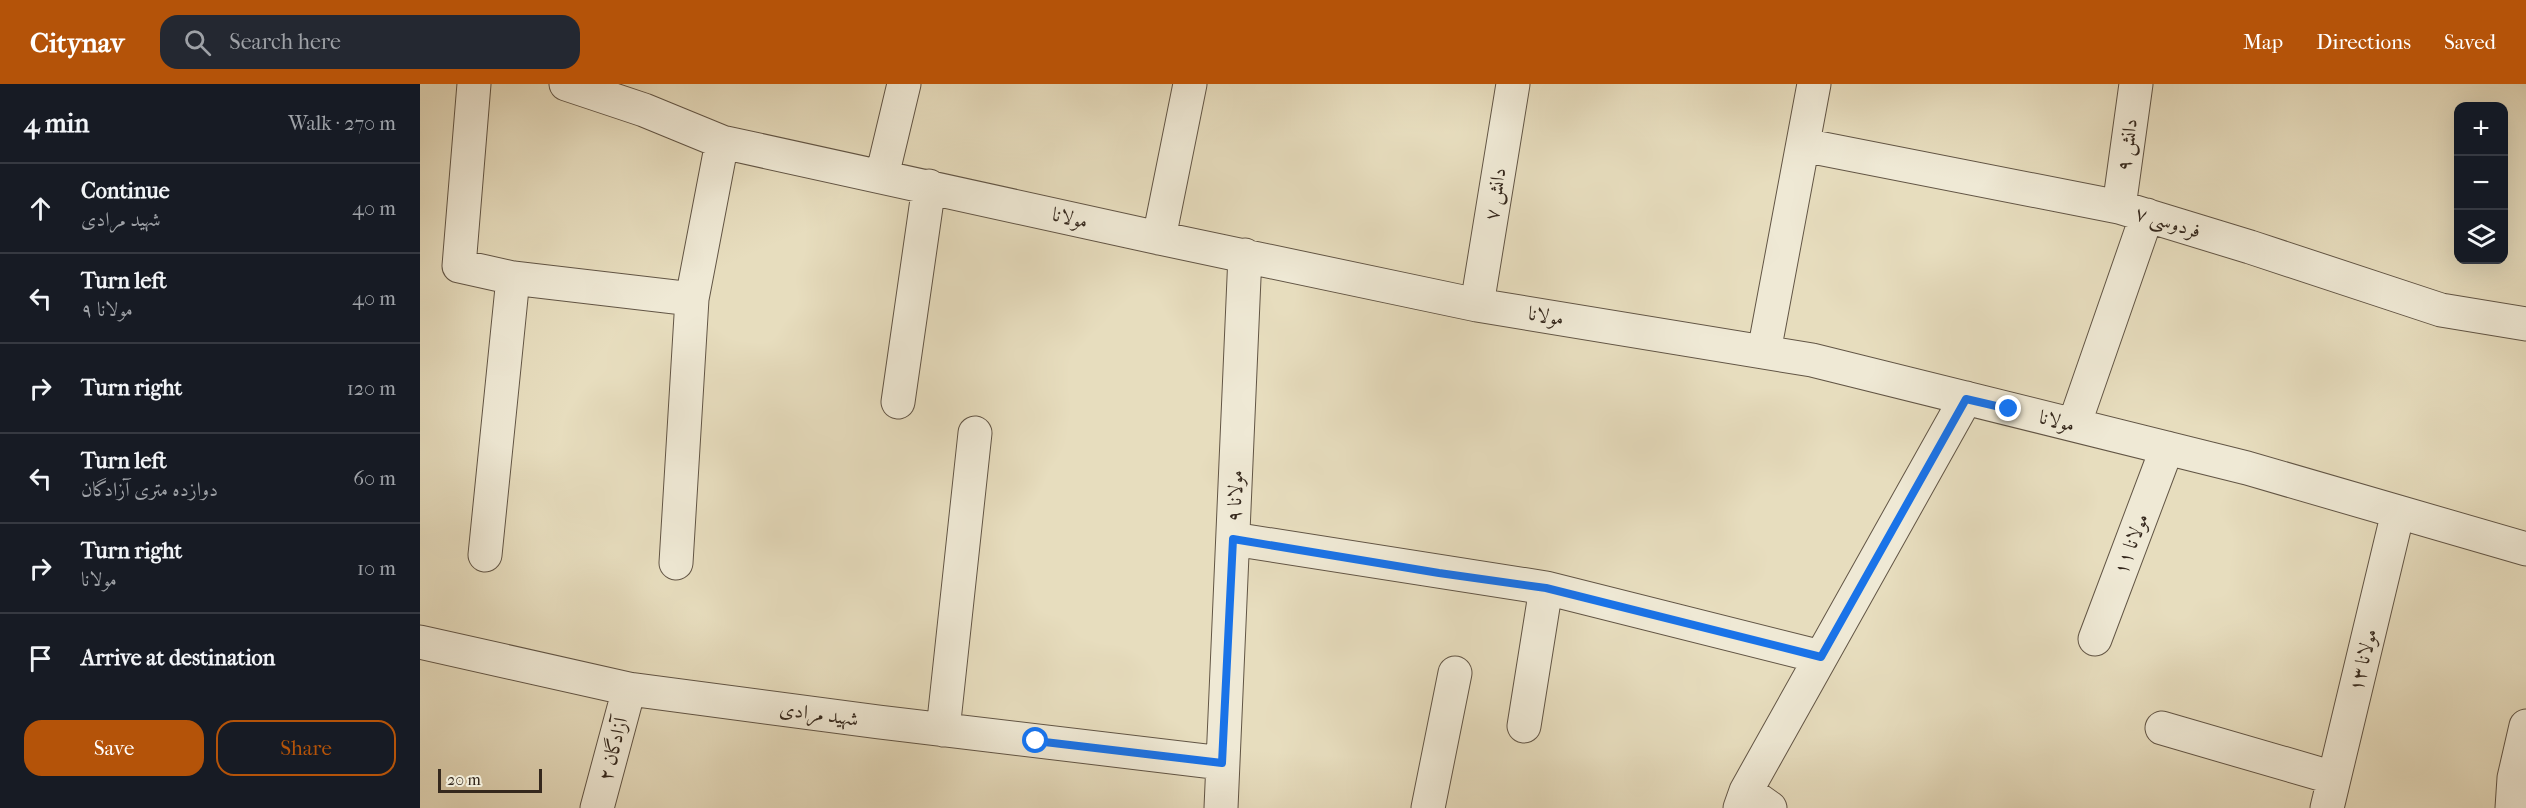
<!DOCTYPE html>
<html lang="en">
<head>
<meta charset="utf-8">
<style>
	body { margin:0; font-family:"IM FELL French Canon",Amiri,serif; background:#242831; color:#f1f3f6 }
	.controls { position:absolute; right:18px; top:18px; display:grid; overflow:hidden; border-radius:12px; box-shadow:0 6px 24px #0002 }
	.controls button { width:54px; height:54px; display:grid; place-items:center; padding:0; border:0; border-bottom:2px solid #363941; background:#171b24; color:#f1f3f6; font:30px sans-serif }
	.scale { position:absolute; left:18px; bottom:15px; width:104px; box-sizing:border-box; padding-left:6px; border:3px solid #35281d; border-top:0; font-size:16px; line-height:21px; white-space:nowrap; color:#35281d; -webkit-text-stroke:4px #efe9d5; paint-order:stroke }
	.stop { position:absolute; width:18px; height:18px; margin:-14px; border:4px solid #1a73e8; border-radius:50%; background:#fff }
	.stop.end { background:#1a73e8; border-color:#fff; box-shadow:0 2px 6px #0008 }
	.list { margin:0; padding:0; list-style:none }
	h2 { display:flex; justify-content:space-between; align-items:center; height:78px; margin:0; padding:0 24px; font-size:26px }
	h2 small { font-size:20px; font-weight:400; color:#9ea1a6 }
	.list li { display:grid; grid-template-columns:39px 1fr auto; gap:18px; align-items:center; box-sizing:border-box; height:90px; padding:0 24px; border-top:2px solid #363941 }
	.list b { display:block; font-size:22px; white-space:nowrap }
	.list p { margin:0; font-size:20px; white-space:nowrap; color:#9ea1a6 }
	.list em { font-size:20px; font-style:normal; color:#9ea1a6 }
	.actions { display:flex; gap:12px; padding:18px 24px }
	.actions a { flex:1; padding:14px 0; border:2px solid #b45309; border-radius:18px; text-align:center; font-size:21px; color:#b45309 }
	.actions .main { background:#b45309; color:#fff }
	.icon { flex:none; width:33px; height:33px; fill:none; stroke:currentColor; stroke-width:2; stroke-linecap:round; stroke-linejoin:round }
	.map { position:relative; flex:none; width:2106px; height:724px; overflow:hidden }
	header { display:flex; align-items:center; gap:36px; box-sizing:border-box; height:84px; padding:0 30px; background:#b45309; color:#fff }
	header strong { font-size:28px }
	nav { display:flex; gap:33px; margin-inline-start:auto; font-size:21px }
	.search { width:420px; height:54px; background:#242831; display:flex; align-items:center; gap:15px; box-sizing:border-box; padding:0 21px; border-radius:18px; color:#9ea1a6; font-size:22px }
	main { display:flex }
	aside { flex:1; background:#171b24 }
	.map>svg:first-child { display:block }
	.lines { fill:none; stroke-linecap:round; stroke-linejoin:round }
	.minor-casing { stroke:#625545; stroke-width:35 }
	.minor { stroke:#efe9d5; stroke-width:33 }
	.route { stroke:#1a73e8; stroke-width:8 }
	.labels { text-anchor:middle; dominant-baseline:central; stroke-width:5; stroke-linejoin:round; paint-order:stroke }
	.street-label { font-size:20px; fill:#35281d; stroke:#efe9d5 }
</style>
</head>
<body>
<header>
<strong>Citynav</strong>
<div class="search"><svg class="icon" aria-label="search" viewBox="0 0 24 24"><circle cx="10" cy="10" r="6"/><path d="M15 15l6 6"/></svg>Search here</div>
<nav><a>Map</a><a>Directions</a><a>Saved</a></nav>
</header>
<main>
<aside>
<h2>4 min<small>Walk · 270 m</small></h2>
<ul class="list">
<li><svg class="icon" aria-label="ahead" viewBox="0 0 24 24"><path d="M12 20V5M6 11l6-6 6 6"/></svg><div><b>Continue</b><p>شهید مرادی</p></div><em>40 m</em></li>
<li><svg class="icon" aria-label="left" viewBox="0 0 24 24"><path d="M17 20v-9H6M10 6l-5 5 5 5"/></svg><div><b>Turn left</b><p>مولانا ۹</p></div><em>40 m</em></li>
<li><svg class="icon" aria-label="right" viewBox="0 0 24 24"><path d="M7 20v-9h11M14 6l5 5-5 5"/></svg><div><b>Turn right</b></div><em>120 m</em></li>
<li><svg class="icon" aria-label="left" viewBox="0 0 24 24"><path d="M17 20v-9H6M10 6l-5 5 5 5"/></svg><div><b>Turn left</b><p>دوازده متری آزادگان</p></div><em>60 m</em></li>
<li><svg class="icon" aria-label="right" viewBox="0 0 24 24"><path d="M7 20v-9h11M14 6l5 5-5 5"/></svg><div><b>Turn right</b><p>مولانا</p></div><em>10 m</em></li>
<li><svg class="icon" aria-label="arrive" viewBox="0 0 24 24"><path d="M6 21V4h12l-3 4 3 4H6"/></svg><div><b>Arrive at destination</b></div></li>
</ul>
<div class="actions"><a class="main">Save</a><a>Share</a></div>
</aside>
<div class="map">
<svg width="2106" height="724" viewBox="0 0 2106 724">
	<rect width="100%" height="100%" fill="#e7ddbe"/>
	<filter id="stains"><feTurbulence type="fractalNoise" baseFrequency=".00333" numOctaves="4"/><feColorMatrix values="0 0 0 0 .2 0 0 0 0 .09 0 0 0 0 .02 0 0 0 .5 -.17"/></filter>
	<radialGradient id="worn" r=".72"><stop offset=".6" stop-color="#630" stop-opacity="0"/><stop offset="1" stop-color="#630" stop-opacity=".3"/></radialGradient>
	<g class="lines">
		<g class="minor-casing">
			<path id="minor" d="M54,0L39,182L93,194L272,215L302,58
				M146,0L224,26L302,58L739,154L1057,221L1392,276L1827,384L2106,465
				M1383,61L1699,123L1830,163L2021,226L2106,240
				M462,92L484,0
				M1699,123L1716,0
				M739,154L770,0
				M1057,221L1093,0
				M1344,268L1394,0
				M478,318L509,102
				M1654,341L1727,131
				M813,455L1126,504L1104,642
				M65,471L93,194
				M256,479L272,215
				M1126,504L1401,573
				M1675,555L1747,364
				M0,558L209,605L459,638L802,679
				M1742,644L1914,694
				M523,646L555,349
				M1326,707L1350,724
				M177,724L209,605
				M801,724L825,171
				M1008,724L1035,589
				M1320,724L1326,707L1546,314
				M1907,724L1978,428
				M2092,724L2094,694L2106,642"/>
		</g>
		<use href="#minor" class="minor"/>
	</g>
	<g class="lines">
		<path class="route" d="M616,657L802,679L813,455L1019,489L1126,504L1401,573L1546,315L1589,325"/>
	</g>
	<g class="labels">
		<g class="street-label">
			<text transform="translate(1707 61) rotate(-82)">دانش ۹</text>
			<text transform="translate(1075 110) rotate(-81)">دانش ۷</text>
			<text transform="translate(650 134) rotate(13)">مولانا</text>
			<text transform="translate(1748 138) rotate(17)">فردوسی ۷</text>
			<text transform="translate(1126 232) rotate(9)">مولانا</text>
			<text transform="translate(1637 337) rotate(14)">مولانا</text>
			<text transform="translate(815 412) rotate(-88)">مولانا ۹</text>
			<text transform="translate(1711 460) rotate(-69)">مولانا ۱۱</text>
			<text transform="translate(1943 576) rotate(-76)">مولانا ۱۳</text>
			<text transform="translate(399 630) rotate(8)">شهید مرادی</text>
			<text transform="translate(193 665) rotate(-75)">آزادگان ۲</text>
		</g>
	</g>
	<rect width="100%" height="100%" filter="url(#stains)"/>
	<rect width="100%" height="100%" fill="url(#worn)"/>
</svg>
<div class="controls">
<button>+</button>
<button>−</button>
<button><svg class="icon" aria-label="layers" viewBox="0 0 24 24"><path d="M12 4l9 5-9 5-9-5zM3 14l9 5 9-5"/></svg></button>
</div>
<div class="scale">20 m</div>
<div class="stop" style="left:616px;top:657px"></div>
<div class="stop end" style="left:1589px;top:325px"></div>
</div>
</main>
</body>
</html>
